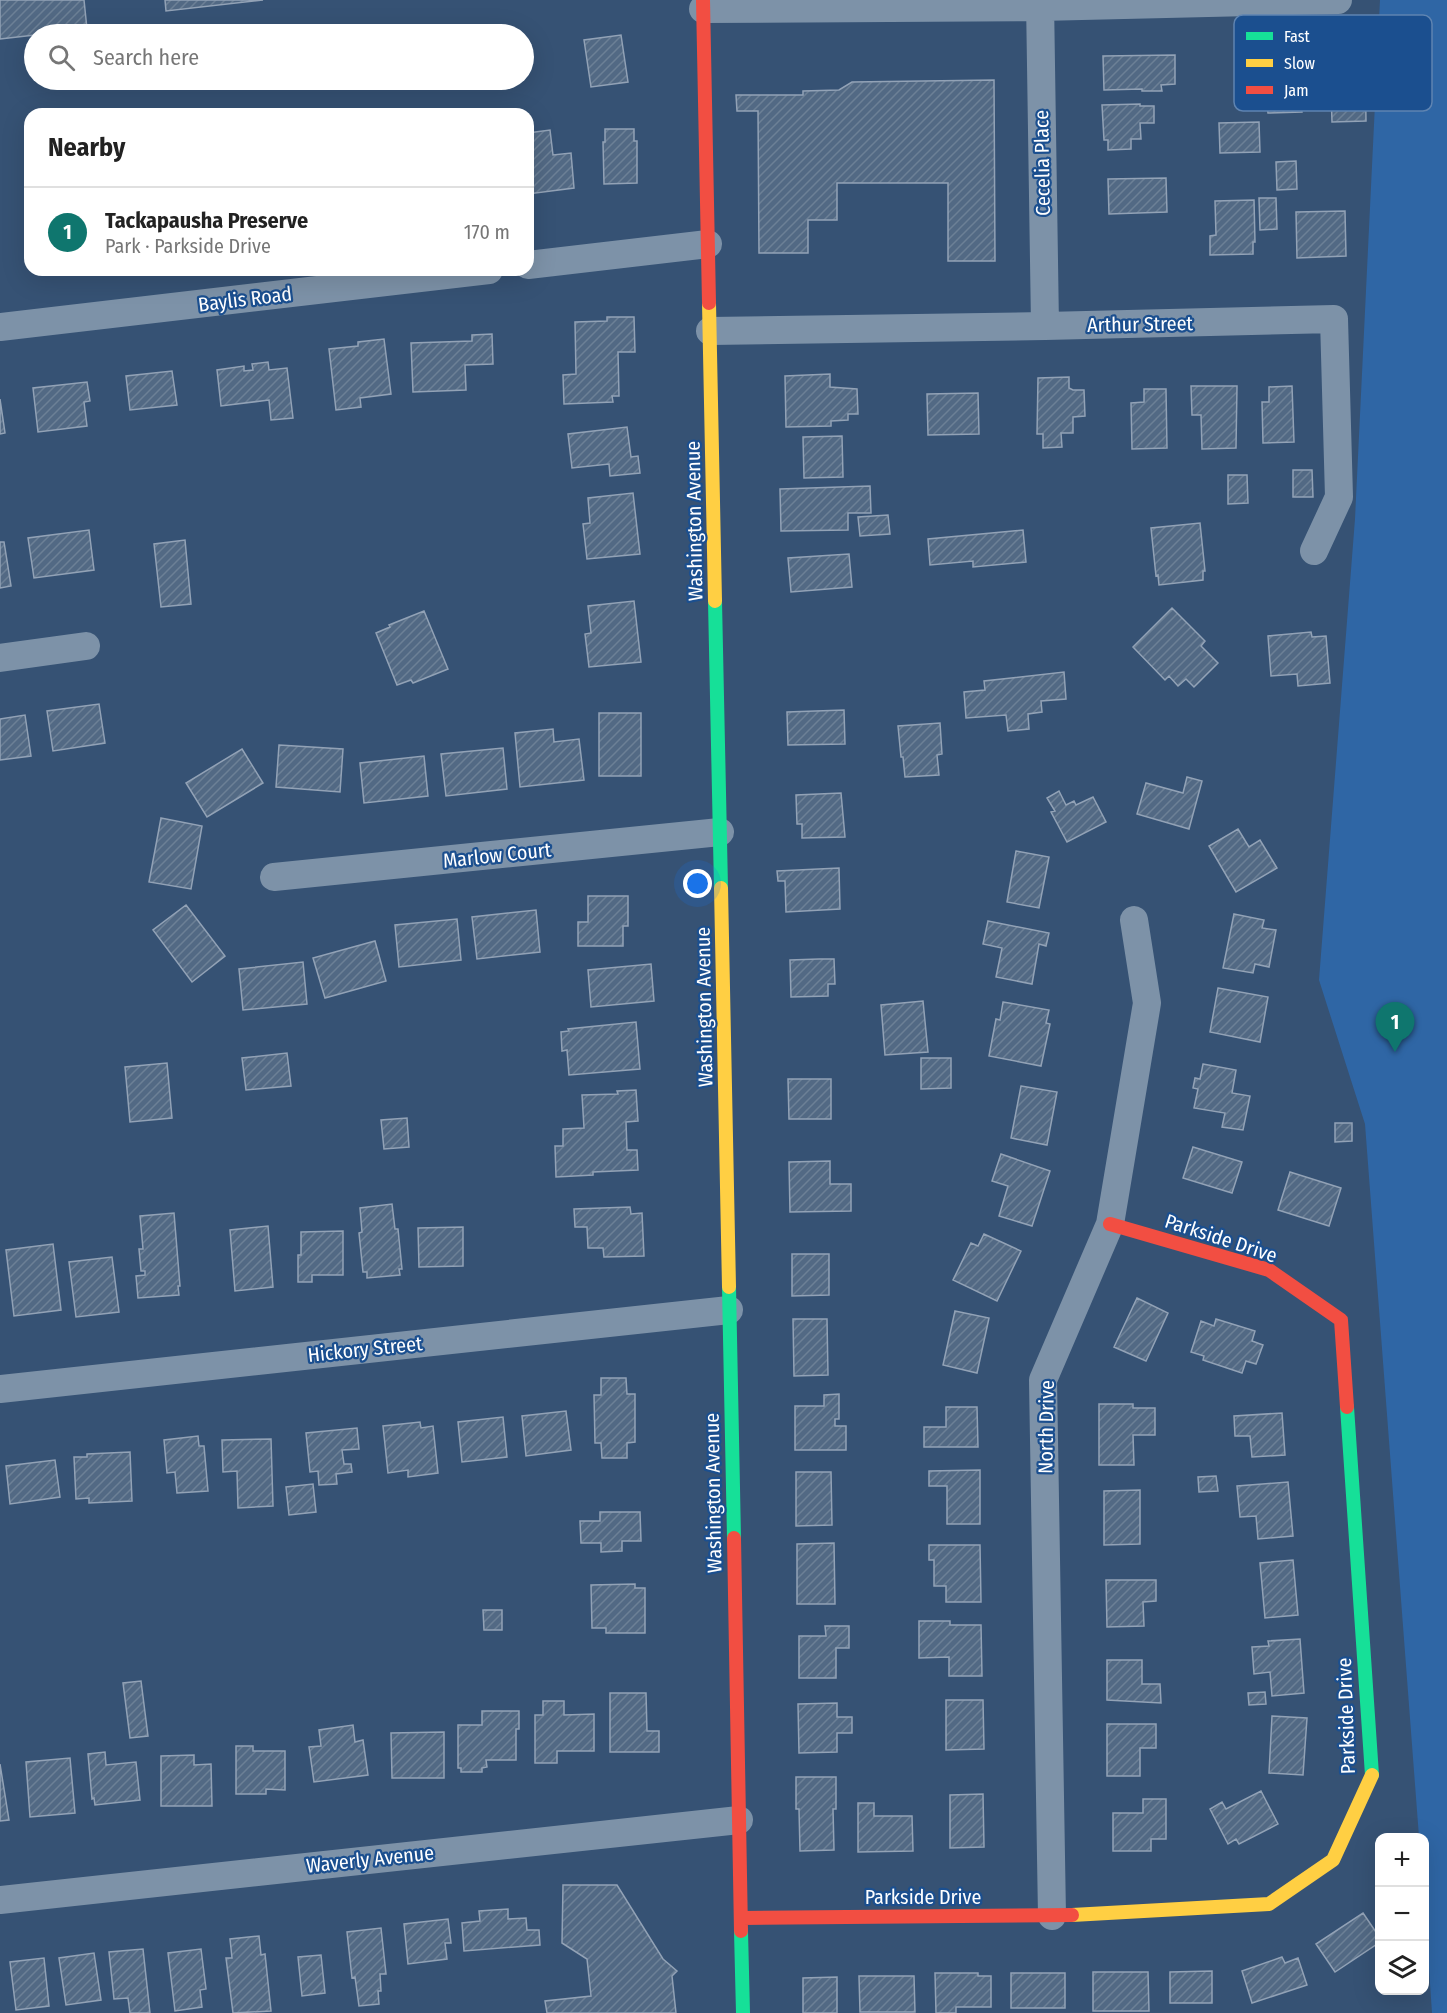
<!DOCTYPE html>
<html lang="en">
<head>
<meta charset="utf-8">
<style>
	body { margin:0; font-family:"Fira Sans Condensed",sans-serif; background:#f2f2f2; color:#222 }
	.controls { position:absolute; right:18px; bottom:18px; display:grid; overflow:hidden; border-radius:12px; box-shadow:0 6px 24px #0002 }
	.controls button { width:54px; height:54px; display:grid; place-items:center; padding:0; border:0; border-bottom:2px solid #e0e0e0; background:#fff; color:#222; font:30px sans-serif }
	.you { position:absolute; left:698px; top:884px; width:21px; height:21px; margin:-15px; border:4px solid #fff; border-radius:50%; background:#1a73e8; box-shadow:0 0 0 9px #1a73e833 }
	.badge { display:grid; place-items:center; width:39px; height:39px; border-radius:50%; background:#0f766e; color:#fff; font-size:20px; font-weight:700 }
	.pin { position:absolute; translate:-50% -50px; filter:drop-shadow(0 2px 3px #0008) }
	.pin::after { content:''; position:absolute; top:32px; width:21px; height:18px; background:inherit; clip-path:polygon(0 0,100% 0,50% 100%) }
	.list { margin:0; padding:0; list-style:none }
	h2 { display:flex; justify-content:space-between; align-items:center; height:78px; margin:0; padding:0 24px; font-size:26px }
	h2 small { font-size:20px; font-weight:400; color:#767676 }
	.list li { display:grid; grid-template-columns:39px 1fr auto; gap:18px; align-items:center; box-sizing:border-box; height:90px; padding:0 24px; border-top:2px solid #e0e0e0 }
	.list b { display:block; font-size:22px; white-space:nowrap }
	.list p { margin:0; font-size:20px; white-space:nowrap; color:#767676 }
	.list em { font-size:20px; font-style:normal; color:#767676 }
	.icon { flex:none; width:33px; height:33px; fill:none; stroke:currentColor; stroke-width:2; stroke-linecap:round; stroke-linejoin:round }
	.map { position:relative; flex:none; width:1447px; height:2013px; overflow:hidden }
	.search { position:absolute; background:#fff; box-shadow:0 6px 24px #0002; left:24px; top:24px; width:510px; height:66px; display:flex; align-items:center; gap:15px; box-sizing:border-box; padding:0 21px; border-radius:33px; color:#767676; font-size:22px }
	.panel { position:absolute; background:#fff; box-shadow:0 6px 24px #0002; left:24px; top:108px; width:510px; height:168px; border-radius:18px }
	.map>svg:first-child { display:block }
	.park { fill:#2f66a5 }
	.building { fill:url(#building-hatch); stroke:#92a2b6; stroke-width:1.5 }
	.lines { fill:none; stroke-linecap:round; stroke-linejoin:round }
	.street { stroke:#7d92a8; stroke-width:28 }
	.fast { stroke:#16e098; stroke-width:14 }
	.slow { stroke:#ffcf43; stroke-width:14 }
	.jam { stroke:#f24e42; stroke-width:14 }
	.labels { text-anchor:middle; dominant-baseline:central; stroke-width:4.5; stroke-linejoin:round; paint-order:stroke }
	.street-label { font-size:20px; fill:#fff; stroke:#1b4f8f }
	.key { fill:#1b4f8f; stroke:#5f84b1; stroke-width:1.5 }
	.key-label { font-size:16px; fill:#fff }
</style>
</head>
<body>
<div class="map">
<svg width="1447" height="2013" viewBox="0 0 1447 2013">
	<defs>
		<pattern id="building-hatch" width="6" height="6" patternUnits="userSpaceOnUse" patternTransform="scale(1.5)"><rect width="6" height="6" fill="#526984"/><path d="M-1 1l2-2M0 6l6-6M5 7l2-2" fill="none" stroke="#6c8096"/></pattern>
	</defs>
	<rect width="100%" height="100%" fill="#365274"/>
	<path class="park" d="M1380,0H1447V2013H1432L1425,1909L1424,1838L1419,1837L1365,1124L1319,980L1355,519Z"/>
	<path class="building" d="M0,0H84L87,29L0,39Z
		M165,0H263L166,11Z
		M621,35L628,82L591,87L584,40Z
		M1175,55V84L1161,85L1162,91H1142V89L1104,90L1103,56Z
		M1365,60L1366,121L1332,122L1330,61Z
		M1304,66V103H1301L1302,112L1268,113L1267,104H1258L1257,97L1246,98L1245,68Z
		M994,80L995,261H948V183H837V220H808V253H759L758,111H737L736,95H803V91L839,90L852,82Z
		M1140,104V106H1154V123H1140L1141,139H1131V149L1108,150V140H1104L1102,105Z
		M1259,122L1260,152L1220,153L1219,123Z
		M605,129H634V141H637V183L604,184L603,142H605Z
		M550,130L553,155L571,153L574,188L528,194V133Z
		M1296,161L1297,189L1277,190L1276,162Z
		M1166,178L1167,212L1109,214L1108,179Z
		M1259,198H1276L1277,229L1260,230Z
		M1254,200L1255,242H1253V254L1210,255V236L1216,235L1215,201Z
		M1345,211L1346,256L1297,258L1296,212Z
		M607,317H634L635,352H618L619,396H612L613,402L564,404L563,375L576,374L575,322L607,321Z
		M492,334L493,364L465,365L466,390L413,392L411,343L472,341V335Z
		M384,339L391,394L360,398L361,407L336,410L329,349L358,346V342Z
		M268,362L269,370L287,368L293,418L271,420L269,400L221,406L217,370L244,366V371L253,370L252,364Z
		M172,371L177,405L130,410L126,376Z
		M830,374V387L857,389L858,414H848V420L831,421V426L786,427L785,376Z
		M1069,377V388L1073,390H1084L1085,416L1073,417V433H1061L1062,447L1043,448V434H1037L1038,378Z
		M87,382L90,401L84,402L87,426L38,432L33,388Z
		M1191,386H1237L1236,448L1202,449L1201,415H1192Z
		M1292,386L1294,442L1263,443L1262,402H1269V387Z
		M1144,389H1166L1167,448L1132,449L1131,403L1144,402Z
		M978,393L979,434L928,435L927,394Z
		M0,399L5,433L0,434Z
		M627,427L631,457L638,456L640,473L610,476L609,464L572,468L568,434Z
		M842,436L843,477L804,478L803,437Z
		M1293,470H1312L1313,497H1293Z
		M1228,475H1247L1248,503L1228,504Z
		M870,486L871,513H848V530L781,531L780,489Z
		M633,493L640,554L587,559L583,524L590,523L588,498Z
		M888,515L890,534L860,536L858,517Z
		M1200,523L1205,571H1203V580L1159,585L1158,575L1156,576L1151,528Z
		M89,530L94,570L34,578L28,538Z
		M1023,530L1026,562L973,567V561L930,565L928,539Z
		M185,540L191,604L161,607L154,544Z
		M0,542H4L11,586L0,588Z
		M849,554L852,587L791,592L788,558Z
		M634,601L641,662L589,667L585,634L591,633L588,606Z
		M1172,608L1205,641L1201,646L1218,663L1194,687L1186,679L1178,686L1169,676L1165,680L1133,647Z
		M424,611L448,669L413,683L411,680L397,685L376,633L390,627L389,625Z
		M1311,632L1312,637L1326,636L1330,683L1298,686L1297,674L1271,676L1268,636Z
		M1064,672L1066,699L1041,701L1042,712L1028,714L1029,729L1008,731L1006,715L966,718L964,692L985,690L984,681Z
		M99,704L105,743L53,751L47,711Z
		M844,710L845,744L788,745L787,712Z
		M599,713H641V776H599Z
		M25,715L31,756L0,760V719Z
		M940,723L942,754L937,755L939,775L905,777L903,757H901L898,726Z
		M553,729L554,742L579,739L584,780L520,787L515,733Z
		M279,745L343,749L340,792L276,787Z
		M503,748L507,789L446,796L441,754Z
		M242,749L263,783L207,817L186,783Z
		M424,756L428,796L364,803L360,763Z
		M1187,777L1202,781L1189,829L1137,814L1146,783L1183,793Z
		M1059,791L1066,805L1074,801L1076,805L1093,797L1106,822L1067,842L1051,812L1055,811L1047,798Z
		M841,793L845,837L802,838V824H797L796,795Z
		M161,818L202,826L191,889L149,882Z
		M1238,829L1249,847L1260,840L1277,868L1236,892L1209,846Z
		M1016,851L1049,857L1039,908L1007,902Z
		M839,868L840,909L786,912L785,881H778L777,871Z
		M588,896H628V926H623V946H578V922H588Z
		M186,905L225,956L192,982L153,930Z
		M536,910L540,952L477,959L472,917Z
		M1234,914L1264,920L1262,928L1276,930L1269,967L1255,964L1253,973L1223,968Z
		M457,919L461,960L399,967L395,925Z
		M988,921L1049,933L1046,946L1039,944L1032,984L996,977L1002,948L983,944Z
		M375,941L386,981L325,998L313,958Z
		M819,959H834L835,984H828V996L791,997L790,960Z
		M303,962L307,1004L243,1010L239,969Z
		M651,964L654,1001L591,1007L588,970Z
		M1218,988L1268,997L1260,1042L1210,1032Z
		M923,1001L928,1052L885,1055L881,1005Z
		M1003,1002L1049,1010L1046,1023L1050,1024L1041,1066L989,1056L996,1019L1000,1020Z
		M636,1022L640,1069L569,1075L567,1050L562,1051L561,1032L569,1031L568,1029Z
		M287,1053L291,1086L246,1090L242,1058Z
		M921,1058H951V1088L921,1089Z
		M167,1063L172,1118L130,1122L125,1067Z
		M1203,1064L1236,1070L1232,1093L1250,1096L1243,1130L1222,1127L1225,1113L1194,1108L1198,1089L1193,1088L1195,1078L1200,1079Z
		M788,1079H831V1119H789Z
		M1021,1086L1057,1092L1047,1145L1011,1138Z
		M636,1090L638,1121L626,1122L627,1150H637L638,1170L593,1172V1175L556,1177L555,1146H563V1129L584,1128L582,1095L618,1094L617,1091Z
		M407,1118L409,1147L384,1149L381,1120Z
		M1335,1123H1352V1141L1335,1142Z
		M1193,1147L1242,1162L1232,1193L1183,1178Z
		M1001,1154L1050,1171L1032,1226L999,1216L1008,1186L992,1181Z
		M830,1161V1184H851V1211L790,1212L789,1162Z
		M1290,1172L1341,1188L1329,1226L1278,1210Z
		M392,1204L395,1229H398L402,1269H399L400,1275L367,1278V1272H363L359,1233L362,1232L360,1208Z
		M630,1207L631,1214L642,1213L644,1256L604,1257L603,1248H588L587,1227H575L574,1209Z
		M174,1213L180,1286H178L179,1295L138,1298L136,1276L145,1275V1271H141L139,1249H143L140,1216Z
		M268,1226L273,1287L235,1291L230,1230Z
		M463,1227V1266L419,1267L418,1228Z
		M343,1231V1275H312V1282H298V1255H301V1232Z
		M984,1234L1021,1251L997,1301L953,1280L971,1243L978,1246Z
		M53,1244L61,1310L14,1316L6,1250Z
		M792,1254H829V1295L792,1296Z
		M112,1257L119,1312L76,1317L69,1262Z
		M1137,1298L1168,1313L1146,1361L1114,1347Z
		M955,1311L989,1318L977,1373L943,1365Z
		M793,1319H827L828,1375L794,1376Z
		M1216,1319L1255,1331L1252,1341L1263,1345L1256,1364L1246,1361L1242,1373L1203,1360L1204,1356L1191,1352L1201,1321L1214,1326Z
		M601,1378H626L627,1394H635V1442L627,1443V1458H602L601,1443H595L594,1395H601Z
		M839,1394V1419H835V1426H846V1450H795V1406H824V1395Z
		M1099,1404H1133V1408H1155V1435H1133L1134,1465H1099Z
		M946,1407H977L978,1447H924V1427H946Z
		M566,1411L571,1450L526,1456L522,1416Z
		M1282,1413L1285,1455L1252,1457L1250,1436H1235L1234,1416Z
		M503,1417L507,1457L462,1462L458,1422Z
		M420,1422L421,1428L433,1426L438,1473L408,1477V1470L388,1473L383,1426Z
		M357,1428L359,1449L342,1450L344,1464H351L352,1472L336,1474L337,1484L319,1485L318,1471L310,1472L306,1433Z
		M198,1436L199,1446H204L208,1491L177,1493L175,1472L167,1473L164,1440Z
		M271,1439L273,1506L238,1508L237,1471L223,1472L222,1440Z
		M130,1452L132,1501L89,1503V1498L76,1499L74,1457H87V1454Z
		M55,1460L60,1497L10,1504L6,1466Z
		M980,1470V1524H947V1486H929V1471Z
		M796,1472H831L832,1525L796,1526Z
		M1216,1476L1218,1491L1199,1492L1198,1477Z
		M1288,1482L1293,1536L1258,1539L1256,1516L1240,1517L1237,1486Z
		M313,1484L316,1512L289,1515L286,1487Z
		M1140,1490V1544L1104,1545V1491Z
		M600,1512H640L641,1541H622V1551L601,1552V1543H581L580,1521H600Z
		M834,1543L835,1604H797V1544Z
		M929,1545H980L981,1602H946V1586H934V1560H929Z
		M1293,1560L1298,1615L1265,1618L1260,1563Z
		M1106,1580H1156V1601L1143,1602L1144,1626L1107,1627Z
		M635,1584V1588H645V1633H606V1628H592L591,1585Z
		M483,1610H502V1630H484Z
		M919,1621H950V1625H981L982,1676H949V1657L919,1658Z
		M825,1626H849V1648H836V1678H799V1636H826Z
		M1300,1639L1304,1693L1272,1696L1270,1672L1254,1674L1252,1647L1269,1646L1268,1641Z
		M1107,1660H1142V1684H1160L1161,1703L1107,1700Z
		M141,1681L148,1736L130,1738L123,1683Z
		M1265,1692L1266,1704L1249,1705L1248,1693Z
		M610,1693H646L647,1731H659V1752H610Z
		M946,1700H983L984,1749L946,1750Z
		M543,1701H564V1715L594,1714V1751H557V1763H535V1715H543Z
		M837,1703V1717H852V1733H837V1752L799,1753L798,1704Z
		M482,1711H519V1729H516V1760H486L487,1767L482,1768V1772H461V1768H458V1725H482Z
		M1272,1716L1307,1718L1303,1775L1269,1773Z
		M1107,1724H1156V1748H1140V1776H1107Z
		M353,1725L355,1742L363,1740L368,1775L314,1782L309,1747L321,1746L319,1730Z
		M444,1732V1778H392L391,1733Z
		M236,1746H253V1751H285V1790L266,1789V1794H236Z
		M105,1752L106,1765L136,1762L140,1800L95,1805L94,1798L92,1799L88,1754Z
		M194,1755V1765L211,1764L212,1806H161V1756Z
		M70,1758L75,1813L30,1817L26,1762Z
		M0,1764L9,1820L0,1821Z
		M796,1777H836V1809H833L834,1850L800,1851L799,1809H796Z
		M1261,1791L1278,1824L1239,1844L1236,1839L1228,1844L1210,1809L1222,1802L1226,1809Z
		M983,1794L984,1847L950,1848V1795Z
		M1143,1799H1166V1839H1151V1851H1113V1813H1143Z
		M858,1803H874V1816H912L913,1851L858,1852Z
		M563,1885H617L663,1959L677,1971L672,1976L676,2013H547L545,2001L591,1996L587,1959L562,1943Z
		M508,1909V1919L526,1918L527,1930H539L540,1945L464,1951L462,1923L480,1921L479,1911Z
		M1363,1913L1380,1938V1942L1335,1972L1316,1944Z
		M448,1919L451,1943H445L447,1959L408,1964L404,1924Z
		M381,1928L386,1974H380L381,1991H378L379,2004L359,2006L355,1977L352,1978L347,1932Z
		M259,1936L261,1955L265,1954L271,2011L233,2013L226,1958H232L230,1939Z
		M143,1949L150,2013H130L128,1998L114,1999L109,1952Z
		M201,1949L206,1989L200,1990L202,2007L175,2011L168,1953Z
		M94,1953L101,2000L66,2005L59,1958Z
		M321,1955L325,1993L302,1996L298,1957Z
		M1282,1957L1285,1963L1298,1958L1307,1985L1252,2003L1242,1971Z
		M44,1958L49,2006L16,2010L10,1962Z
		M1212,1971V2003H1170V1972Z
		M1093,1972H1148L1149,2011H1093Z
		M935,1973H978V1976H991V2007H956V2013H936Z
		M1011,1973H1065V2008H1011Z
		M859,1976H914L915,2012H860Z
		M837,1977V2013H803V1978Z"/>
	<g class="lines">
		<path class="street" d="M1040,0L1045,326
			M703,9L1040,7L1338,0
			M528,265L708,244
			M0,327L489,270
			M710,331L1045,326L1334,319L1339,497L1314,551
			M0,658L86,646
			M274,877L720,832
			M0,1389L729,1310
			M0,1900L739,1820
			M1052,1916L1043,1380L1110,1224L1147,1003L1134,920"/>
		<path class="fast" d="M715,601L721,888
			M729,1287L734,1538
			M1347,1407L1372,1775
			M741,1931L743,2013"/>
		<path class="slow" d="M709,303L715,601
			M721,888L729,1287
			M1072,1915L1269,1904L1333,1860L1372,1775"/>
		<path class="jam" d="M703,0L709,303
			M1110,1224L1269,1270L1341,1320L1347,1407
			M734,1538L741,1931
			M742,1918L1072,1915"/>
	</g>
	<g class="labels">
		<g class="street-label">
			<text transform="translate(1042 163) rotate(-91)">Cecelia Place</text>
			<text transform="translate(245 299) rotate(-7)">Baylis Road</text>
			<text transform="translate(1140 324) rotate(-1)">Arthur Street</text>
			<text transform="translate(694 521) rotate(-91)">Washington Avenue</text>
			<text transform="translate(497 855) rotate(-6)">Marlow Court</text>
			<text transform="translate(704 1007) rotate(-91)">Washington Avenue</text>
			<text transform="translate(1221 1238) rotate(18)">Parkside Drive</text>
			<text transform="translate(365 1349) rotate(-6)">Hickory Street</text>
			<text transform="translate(1046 1427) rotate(-89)">North Drive</text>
			<text transform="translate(713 1493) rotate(-91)">Washington Avenue</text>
			<text transform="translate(1346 1716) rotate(-92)">Parkside Drive</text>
			<text transform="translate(370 1859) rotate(-6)">Waverly Avenue</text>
			<text x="923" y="1897">Parkside Drive</text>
		</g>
	</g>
	<rect x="1234" y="15" width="198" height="96" rx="9" class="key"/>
	<rect x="1246" y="32" width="27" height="8" fill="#16e098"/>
	<rect x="1246" y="59" width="27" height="8" fill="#ffcf43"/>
	<rect x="1246" y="86" width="27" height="8" fill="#f24e42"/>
	<g class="key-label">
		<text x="1284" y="42">Fast</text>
		<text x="1284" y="69">Slow</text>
		<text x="1284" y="96">Jam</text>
	</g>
</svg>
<div class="controls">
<button>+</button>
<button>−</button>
<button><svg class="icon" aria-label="layers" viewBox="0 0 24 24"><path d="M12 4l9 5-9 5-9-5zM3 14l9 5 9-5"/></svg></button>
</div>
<div class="you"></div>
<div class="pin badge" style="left:1395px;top:1052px">1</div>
<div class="search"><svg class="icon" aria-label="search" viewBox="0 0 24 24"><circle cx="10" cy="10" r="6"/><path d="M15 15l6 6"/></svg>Search here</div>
<section class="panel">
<h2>Nearby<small></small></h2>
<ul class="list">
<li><span class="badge">1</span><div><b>Tackapausha Preserve</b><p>Park · Parkside Drive</p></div><em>170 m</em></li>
</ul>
</section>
</div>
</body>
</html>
